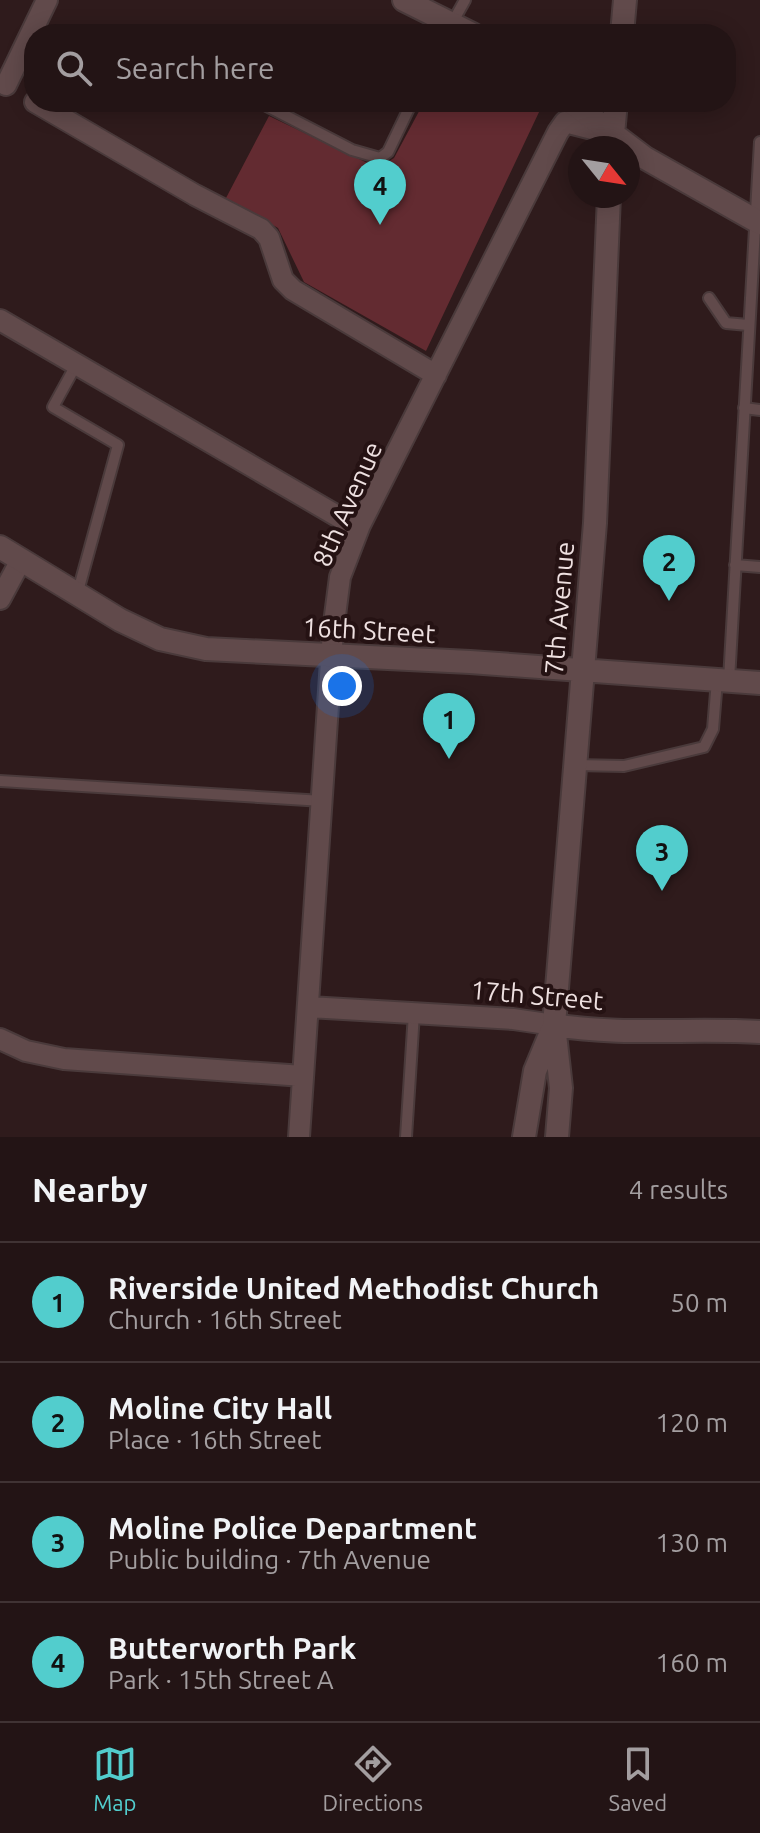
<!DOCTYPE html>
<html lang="en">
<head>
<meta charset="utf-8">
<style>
	body { margin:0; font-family:Ubuntu,sans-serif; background:#2f2122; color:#f1f3f6 }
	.compass { position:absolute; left:568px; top:136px; width:72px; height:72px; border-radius:50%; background:#231415; box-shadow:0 4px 20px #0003; rotate:120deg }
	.you { position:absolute; left:342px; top:686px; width:28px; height:28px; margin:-20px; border:6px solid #fff; border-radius:50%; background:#1a73e8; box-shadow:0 0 0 12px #1a73e833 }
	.badge { display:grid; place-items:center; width:52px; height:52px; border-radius:50%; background:#52cdcd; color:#111; font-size:26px; font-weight:700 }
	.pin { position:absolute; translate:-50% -66px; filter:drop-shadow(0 2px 4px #0008) }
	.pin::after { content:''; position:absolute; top:42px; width:28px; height:24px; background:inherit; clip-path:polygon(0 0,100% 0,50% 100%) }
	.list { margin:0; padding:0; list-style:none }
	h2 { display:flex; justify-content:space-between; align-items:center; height:104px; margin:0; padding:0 32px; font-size:34px }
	h2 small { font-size:26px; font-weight:400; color:#a39ea0 }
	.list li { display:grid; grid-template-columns:52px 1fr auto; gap:24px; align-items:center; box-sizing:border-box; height:120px; padding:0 32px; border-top:2px solid #403334 }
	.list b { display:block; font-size:30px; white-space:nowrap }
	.list p { margin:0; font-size:26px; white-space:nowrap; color:#a39ea0 }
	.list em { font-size:26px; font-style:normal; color:#a39ea0 }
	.icon { flex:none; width:44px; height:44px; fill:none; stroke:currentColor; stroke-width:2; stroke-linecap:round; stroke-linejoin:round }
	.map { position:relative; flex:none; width:760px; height:1137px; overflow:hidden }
	.search { position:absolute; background:#231415; box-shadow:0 4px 20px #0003; left:24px; right:24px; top:24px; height:88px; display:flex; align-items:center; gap:20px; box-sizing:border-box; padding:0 28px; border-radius:32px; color:#a39ea0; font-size:30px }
	.sheet { height:584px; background:#231415 }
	nav { display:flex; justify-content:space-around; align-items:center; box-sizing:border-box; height:112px; border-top:2px solid #403334; background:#231415; font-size:22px; color:#a39ea0 }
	nav a { display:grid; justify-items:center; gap:4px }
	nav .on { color:#52cdcd }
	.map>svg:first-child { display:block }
	.green { fill:#632b31 }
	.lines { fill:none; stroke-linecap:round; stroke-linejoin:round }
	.service-casing { stroke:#4a3a3b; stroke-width:14 }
	.minor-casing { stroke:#4a3a3b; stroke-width:24 }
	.tertiary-casing { stroke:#4a3a3b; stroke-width:26 }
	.service { stroke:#614a4b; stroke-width:10 }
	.minor { stroke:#614a4b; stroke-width:20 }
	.tertiary { stroke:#614a4b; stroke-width:22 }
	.labels { text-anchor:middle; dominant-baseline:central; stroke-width:8; stroke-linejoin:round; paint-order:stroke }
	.street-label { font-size:26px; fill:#eee0e0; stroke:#251213 }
</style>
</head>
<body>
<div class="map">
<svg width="760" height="1137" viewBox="0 0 760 1137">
	<rect width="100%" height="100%" fill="#2f1b1c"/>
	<path class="green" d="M424,102H526L540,110L426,351L304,282L278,228L226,198L269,116L378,168L394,158Z"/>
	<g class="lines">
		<g class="service-casing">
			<path id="service" d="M111,33L113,34
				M446,34L465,0
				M259,102L352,150L380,158L388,152L412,102
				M709,298L726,323L748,325
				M76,365L53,407L118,445L77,595
				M744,408L760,410
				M735,565L760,567
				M729,680L760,142
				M575,765L624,766L704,747L713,729L717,680
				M0,781L323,801
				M406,1137L414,1013"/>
		</g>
		<g class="minor-casing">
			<path id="minor" d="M6,85L47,0
				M35,102L195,195L261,229L269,238L283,280L293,290L436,375
				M0,320L346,521L360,525
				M0,599L21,560
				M309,1007L513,1019L554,1025
				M0,1039L26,1051L64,1059L303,1076
				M299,1137L333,631L340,577L360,525L558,132L565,122L612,134"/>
		</g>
		<g class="tertiary-casing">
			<path id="tertiary" d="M404,0L472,34
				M622,34L625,0
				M571,102L645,158L760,223
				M612,145L616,102
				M0,547L120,620L160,639L206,649L470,662L760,683
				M554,1025C622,1036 691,1028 760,1032
				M524,1137L535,1071L552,1030
				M557,1137L561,1088L554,1025L595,523L609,196"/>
		</g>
		<use href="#service" class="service"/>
		<use href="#minor" class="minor"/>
		<use href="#tertiary" class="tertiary"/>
	</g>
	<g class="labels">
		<g class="street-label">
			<text transform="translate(347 504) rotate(-66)">8th Avenue</text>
			<text transform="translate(559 608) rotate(-85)">7th Avenue</text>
			<text transform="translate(369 630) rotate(3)">16th Street</text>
			<text transform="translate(537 995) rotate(5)">17th Street</text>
		</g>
	</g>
</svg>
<svg class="compass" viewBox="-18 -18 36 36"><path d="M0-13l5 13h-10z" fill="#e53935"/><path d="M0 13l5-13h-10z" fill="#a39ea0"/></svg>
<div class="you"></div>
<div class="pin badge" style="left:449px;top:759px">1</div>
<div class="pin badge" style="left:669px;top:601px">2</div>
<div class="pin badge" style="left:662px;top:891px">3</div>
<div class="pin badge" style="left:380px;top:225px">4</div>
<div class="search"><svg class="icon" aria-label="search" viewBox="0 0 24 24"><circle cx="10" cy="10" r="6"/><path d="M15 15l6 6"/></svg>Search here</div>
</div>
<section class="sheet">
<h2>Nearby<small>4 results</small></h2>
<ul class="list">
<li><span class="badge">1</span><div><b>Riverside United Methodist Church</b><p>Church · 16th Street</p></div><em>50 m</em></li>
<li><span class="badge">2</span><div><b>Moline City Hall</b><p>Place · 16th Street</p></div><em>120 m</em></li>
<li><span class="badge">3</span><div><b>Moline Police Department</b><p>Public building · 7th Avenue</p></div><em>130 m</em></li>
<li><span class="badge">4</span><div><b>Butterworth Park</b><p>Park · 15th Street A</p></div><em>160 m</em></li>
</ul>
</section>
<nav>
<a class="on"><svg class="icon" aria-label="map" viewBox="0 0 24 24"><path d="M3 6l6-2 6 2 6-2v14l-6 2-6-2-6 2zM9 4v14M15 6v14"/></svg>Map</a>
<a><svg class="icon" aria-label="directions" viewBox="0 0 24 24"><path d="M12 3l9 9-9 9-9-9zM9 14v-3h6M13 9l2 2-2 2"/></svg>Directions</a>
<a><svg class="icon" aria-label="saved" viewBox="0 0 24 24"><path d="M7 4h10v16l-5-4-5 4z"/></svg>Saved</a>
</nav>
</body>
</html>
